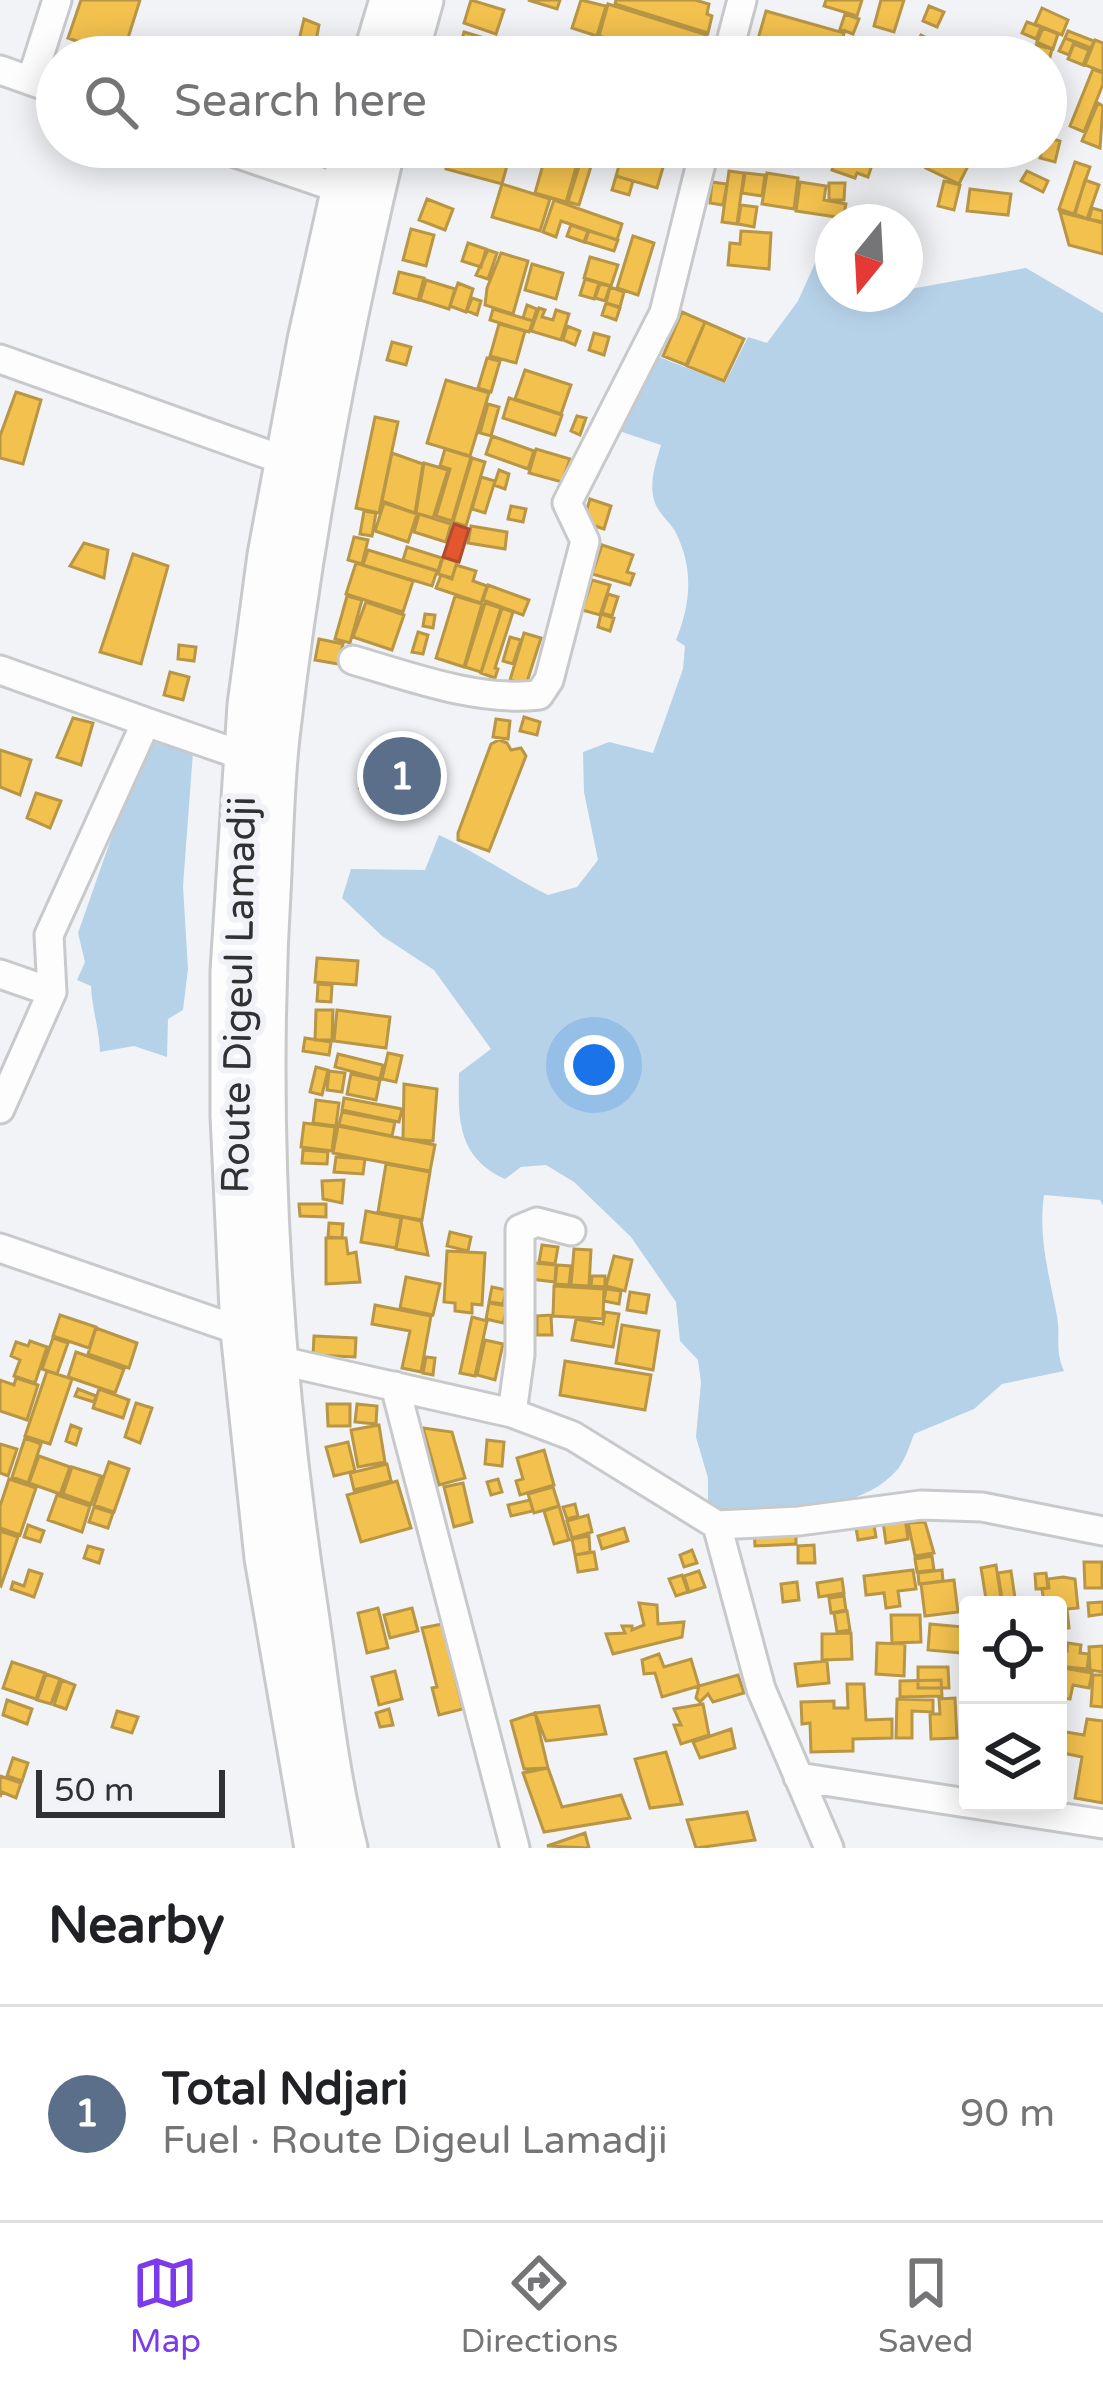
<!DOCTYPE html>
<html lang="en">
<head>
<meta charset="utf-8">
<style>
	body { margin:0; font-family:"Varela Round",sans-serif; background:#f2f2f2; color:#202124 }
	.controls { position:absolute; right:36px; bottom:36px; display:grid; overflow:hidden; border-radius:12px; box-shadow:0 6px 30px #0003 }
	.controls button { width:108px; height:108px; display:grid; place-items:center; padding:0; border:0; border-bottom:3px solid #e0e0e0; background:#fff; color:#202124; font:60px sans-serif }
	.compass { position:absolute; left:815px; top:204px; width:108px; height:108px; border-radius:50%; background:#fff; box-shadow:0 6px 30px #0003; rotate:198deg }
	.scale { position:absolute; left:36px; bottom:30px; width:189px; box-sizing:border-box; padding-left:12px; border:6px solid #313133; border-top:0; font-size:33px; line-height:42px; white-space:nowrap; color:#313133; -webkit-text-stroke:9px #f1f2f7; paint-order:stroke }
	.you { position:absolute; left:594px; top:1065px; width:42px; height:42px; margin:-30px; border:9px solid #fff; border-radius:50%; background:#1a73e8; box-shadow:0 0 0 18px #1a73e833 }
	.badge { display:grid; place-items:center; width:78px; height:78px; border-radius:50%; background:#7c3aed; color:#fff; font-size:39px; font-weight:700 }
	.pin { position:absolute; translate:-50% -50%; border:6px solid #fff; box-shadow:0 3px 12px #0006 }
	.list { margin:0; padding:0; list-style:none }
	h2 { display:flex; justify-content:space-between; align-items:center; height:156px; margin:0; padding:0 48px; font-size:51px }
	h2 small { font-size:39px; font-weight:400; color:#757577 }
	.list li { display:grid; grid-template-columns:78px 1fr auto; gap:36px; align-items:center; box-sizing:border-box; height:216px; padding:0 48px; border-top:3px solid #e0e0e0 }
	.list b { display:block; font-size:45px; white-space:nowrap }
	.list p { margin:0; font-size:39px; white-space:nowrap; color:#757577 }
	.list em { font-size:39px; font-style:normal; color:#757577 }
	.icon { flex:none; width:66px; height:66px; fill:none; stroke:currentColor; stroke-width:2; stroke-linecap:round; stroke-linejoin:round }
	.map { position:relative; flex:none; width:1103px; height:1848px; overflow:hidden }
	.search { position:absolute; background:#fff; box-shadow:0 6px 30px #0003; left:36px; right:36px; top:36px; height:132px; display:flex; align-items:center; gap:30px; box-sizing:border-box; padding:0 42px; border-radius:66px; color:#757577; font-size:45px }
	.sheet { height:372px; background:#fff }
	nav { display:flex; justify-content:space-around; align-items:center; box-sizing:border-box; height:168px; border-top:3px solid #e0e0e0; background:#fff; font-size:33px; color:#757577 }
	nav a { display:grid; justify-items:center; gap:6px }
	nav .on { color:#7c3aed }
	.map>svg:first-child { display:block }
	.water { fill:#b6d2e9 }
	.homes { fill:#f2c14e; stroke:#b89646; stroke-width:3 }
	.shops { fill:#e4572e; stroke:#ae4c30; stroke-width:3 }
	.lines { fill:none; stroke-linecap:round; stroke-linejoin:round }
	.minor-casing { stroke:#c8c9cb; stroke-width:33 }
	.secondary-casing { stroke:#c8c9cb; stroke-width:45 }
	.minor { stroke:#fdfdfe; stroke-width:27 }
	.secondary { stroke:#fdfdfe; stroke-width:39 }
	.labels { text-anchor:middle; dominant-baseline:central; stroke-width:12; stroke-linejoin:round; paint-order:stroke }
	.street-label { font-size:39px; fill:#313133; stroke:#f1f2f7 }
</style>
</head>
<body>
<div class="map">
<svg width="1103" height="1848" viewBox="0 0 1103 1848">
	<rect width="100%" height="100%" fill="#f2f3f6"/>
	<path class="water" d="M833,234V294H905V290L1026,268L1103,313V1206L1100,1200L1044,1195C1038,1238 1049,1274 1057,1316C1061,1339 1054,1347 1064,1371L1002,1384L974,1409L914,1434C910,1445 905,1460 898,1469C856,1518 774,1506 717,1510L708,1500V1478L696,1437L701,1382L698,1360L680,1341L676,1302L631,1237L574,1182L546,1165L521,1167L505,1179C457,1157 458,1119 459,1073L491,1049L434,970L382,936L342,898L351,869L425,870L439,835C478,853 510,876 548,895L577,887L598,860L584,792L583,752L609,742L653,753L683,669L685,646L676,640C691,603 694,568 675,531C669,521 657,512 654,500C649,482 656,462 661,445L619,431L620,412L639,395L654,355L725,383L748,337L767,343L798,301L825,241Z
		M147,736L193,752L183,886L188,969L183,1010L168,1019L167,1057L134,1046L100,1052C99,1027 92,1010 91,986L77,980L85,962L78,933Z"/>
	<path class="homes" d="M81,0H140L122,57L68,38Z
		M471,0L504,10L496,34L464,23Z
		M528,0H560L557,9Z
		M581,0L606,6L597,36L572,28Z
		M616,0H695L709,4L707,14L712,16L708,33L615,4Z
		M826,0H862L857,16L824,6Z
		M881,0H904L894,32L874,26Z
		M608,4L707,35L700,57H668L599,36Z
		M929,6L944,12L937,27L923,21Z
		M1042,8L1068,20L1062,35L1035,24Z
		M766,11L844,33L838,57H753Z
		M845,14L859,19L853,34L840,29Z
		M304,19L319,25L313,57H295Z
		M1027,22L1041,27L1036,39L1022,33Z
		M1043,28L1058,34L1053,49L1037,42Z
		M1068,31L1094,41L1091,48L1065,38Z
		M464,32L498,42L494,57H457Z
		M921,35L933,41L925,55L913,49Z
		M1065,38L1074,42L1069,55L1059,51Z
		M1095,40L1103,43V72L1085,65Z
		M536,41L552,45L550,55L534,51Z
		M1074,44L1089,50L1083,65L1068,59Z
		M1036,45L1052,49L1046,73V57H1032Z
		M1006,46L1021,52L1019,57H1002Z
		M522,48L552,57H519Z
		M1093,69L1103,73V84L1084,132L1070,126Z
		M1098,103L1103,106L1100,148L1082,141Z
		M1046,137L1060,141L1055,162L1040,158Z
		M416,147H443L437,162L413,153Z
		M452,147H512L502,184L446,169Z
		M548,147H582L566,202L535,193Z
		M585,147H597L579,205L568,202Z
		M611,147H656L652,159Z
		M828,147L873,162L868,177L857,173L855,178L832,170L834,164L823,160Z
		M937,147H950L972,158L959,184L926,168Z
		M969,147H1022L1018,160L982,149L980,157L967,153Z
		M623,152L664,164L657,188L616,176Z
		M1075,162L1090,167L1074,214L1059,209Z
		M729,171L744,173L737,224L722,222Z
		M1027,171L1048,181L1043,192L1021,181Z
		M745,173L765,175L762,196L742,193Z
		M767,173L798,178L794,209L762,204Z
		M616,176L633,181L629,195L612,190Z
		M1085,180L1099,185L1087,219L1075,214Z
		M944,181L960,185L954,210L938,206Z
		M712,182L727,184L723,205L710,203Z
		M800,182L826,186L824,200L846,204L843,218L796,211Z
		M829,183H845L844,200H829Z
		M502,184L550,199L540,231L492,217Z
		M970,189L1011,194L1008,215L967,211Z
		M427,199L453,209L445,230L419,220Z
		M554,200L622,224L617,240L561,221L556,237L543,232Z
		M741,205L757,207L754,227L738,224Z
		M1092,208L1103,211V222L1089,219Z
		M1060,212L1103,223V254L1069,245Z
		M571,225L588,231L584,242L567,236Z
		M411,229L434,235L426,266L403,260Z
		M589,231L618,240L614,251L585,242Z
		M741,231L771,233L769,269L728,265L730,243L740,244Z
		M633,236L654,243L638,295L617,288Z
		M468,243L486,249L481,267L462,261Z
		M488,250L497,253L488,279L476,275Z
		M501,253L528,261L513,314L485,305L487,288Z
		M590,257L618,265L611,286L584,278Z
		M532,264L563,273L556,299L525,290Z
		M399,272L424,278L418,300L394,293Z
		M585,279L599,283L594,299L580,295Z
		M426,280L455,289L449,309L420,300Z
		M458,283L473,289L466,312L450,306Z
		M600,284L610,286L605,301L595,298Z
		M610,287L624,292L620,307L606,303Z
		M472,298L481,301L477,315L467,311Z
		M606,303L620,308L616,320L602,315Z
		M527,305L537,309L533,321L523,318Z
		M539,308L545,310L542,317L553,320L556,310L569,314L561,340L531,331Z
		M493,309L533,321L529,332L490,320Z
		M682,312L705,322L686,365L663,356Z
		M705,322L744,339L724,381L687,366Z
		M499,324L525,331L516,363L490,356Z
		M567,326L580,331L575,345L563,340Z
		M594,333L609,337L604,355L589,350Z
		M392,342L411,347L406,365L387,360Z
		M487,358L500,361L491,392L478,388Z
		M525,370L571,385L561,414L515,399Z
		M446,380L489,393L470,456L427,443Z
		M16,392L41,400L23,464L0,458V436Z
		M509,398L562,415L555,435L503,418Z
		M488,404L499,407L491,436L480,433Z
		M577,416L586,418L580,435L571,431Z
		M375,417L398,422L379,513L356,508Z
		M492,436L534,451L528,469L486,454Z
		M445,449L471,457L452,521L436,516L450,469L440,466Z
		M536,449L570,459L562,482L529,473Z
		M392,453L423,464L415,513L382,501Z
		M472,458L485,462L466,526L453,522Z
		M424,463L448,470L433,518L416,513Z
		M499,470L509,474L505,489L494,485Z
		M481,477L495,481L485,513L472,509Z
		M590,499L611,506L604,529L583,522Z
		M384,503L417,514L408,542L375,531Z
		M511,506L526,509L523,522L508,519Z
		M364,511L376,513L372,536L360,534Z
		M419,514L451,524L446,542L414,532Z
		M471,526L507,532L505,549L468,543Z
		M354,537L368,540L362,564L348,560Z
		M84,543L108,550L104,578L70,566Z
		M602,545L633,555L627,572L634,574L630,585L592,574Z
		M407,547L442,558L438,571L403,560Z
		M368,550L437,571L432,586L363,565Z
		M133,554L168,566L141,664L100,652Z
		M443,557L457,562L452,578L438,574Z
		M356,563L413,581L403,612L346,594Z
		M456,565L476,571L473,581L487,586L481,603L436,588L441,575L452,579Z
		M592,580L610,585L600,615L582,610Z
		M488,585L529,600L523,615L483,600Z
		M608,594L618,597L612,616L602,613Z
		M347,596L362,600L350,643L335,639Z
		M455,596L482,604L464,667L436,658Z
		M366,602L404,615L392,650L353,637Z
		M485,603L501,608L481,672L465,667Z
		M502,608L513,612L495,668L498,669L495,678L481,673Z
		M425,614L435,615L433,628L423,626Z
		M601,614L614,618L610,631L598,627Z
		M418,632L428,635L423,654L412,652Z
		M524,633L541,638L526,685L510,680Z
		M510,637L521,640L513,664L503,661Z
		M319,639L343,644L338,664L315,660Z
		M179,645L196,647L194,661L178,659Z
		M170,672L189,677L183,700L164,695Z
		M524,717L540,722L537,735L520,731Z
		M73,718L93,723L81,765L57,757Z
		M496,719L510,721L508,739L493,737Z
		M499,740L507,743L511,750L521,748L526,756L489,851L458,840V833L491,744Z
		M0,750L31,760L20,795L0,787Z
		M36,793L61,801L50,828L27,818Z
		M317,958L358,961L356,985L315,982Z
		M318,984L332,985L331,1002L317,1001Z
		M316,1010H333L332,1040H315Z
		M337,1010L390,1017L386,1048L334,1041Z
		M305,1038L331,1042L329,1055L303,1051Z
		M388,1053L402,1056L396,1082L382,1079Z
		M338,1054L383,1065L380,1079L335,1067Z
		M316,1067L328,1070L322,1095L310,1092Z
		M329,1071L345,1073L342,1092L327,1090Z
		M351,1074L380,1080L376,1100L347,1094Z
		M404,1084L437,1089L433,1141L403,1139Z
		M344,1098L402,1109L399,1122L342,1110Z
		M316,1100L339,1103L336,1126L313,1123Z
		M342,1112L395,1122L392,1136L339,1125Z
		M304,1123L335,1127L332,1151L301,1147Z
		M338,1126L435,1145L430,1171L333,1153Z
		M303,1150L328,1152L327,1164L302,1163Z
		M336,1157L365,1159L363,1174L334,1172Z
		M386,1164L430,1172L422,1220L378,1212Z
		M344,1180L342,1203L323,1199L322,1181Z
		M299,1204H326V1217L300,1216Z
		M366,1211L401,1218L396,1248L361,1242Z
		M402,1217L421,1221L428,1255L396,1249Z
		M329,1223L343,1224L342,1238L328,1237Z
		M450,1232L471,1237L468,1251L447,1246Z
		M326,1238H346L348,1254L356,1252L360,1282L326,1284Z
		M542,1245L558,1247L555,1264L539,1262Z
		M574,1249L591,1250L589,1286L571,1285Z
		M447,1251L485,1253L482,1305L472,1304V1313L455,1311V1303L444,1302Z
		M614,1256L632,1260L625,1291L606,1286Z
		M524,1262L556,1265L555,1282L522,1278Z
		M557,1265L571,1266L569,1285L555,1284Z
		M592,1276H605V1287L591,1286Z
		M406,1277L440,1284L433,1315L400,1308Z
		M554,1286L604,1289L603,1319L553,1316Z
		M492,1287L506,1290L503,1304L489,1302Z
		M606,1289L621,1291L619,1304L604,1301Z
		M630,1292L649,1295L646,1313L627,1310Z
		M489,1303L507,1306L503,1323L486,1319Z
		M375,1305L431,1316L421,1372L402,1368L410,1331L372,1324Z
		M605,1312L619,1314L613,1347L572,1340L576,1319L603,1324Z
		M60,1315L96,1327L89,1348L53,1336Z
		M551,1315L552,1335H537V1316Z
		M472,1317L487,1321L475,1376L460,1373Z
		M622,1325L659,1331L653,1370L616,1363Z
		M96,1328L137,1343L129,1368L88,1354Z
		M314,1336L356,1338L355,1357L313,1355Z
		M53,1338L68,1343L57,1374L42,1369Z
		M485,1340L503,1344L495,1380L477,1375Z
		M30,1341L47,1347L35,1383L14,1376L20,1360L11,1356L16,1342L28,1346Z
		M76,1352L124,1369L115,1393L68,1377Z
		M426,1357L435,1358L433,1375L423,1373Z
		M565,1361L651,1375L645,1410L560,1395Z
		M47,1371L72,1379L50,1444L25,1436Z
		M16,1378L38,1385L27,1420L0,1411V1380L14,1385Z
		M78,1389L96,1396L94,1402L75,1396Z
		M99,1389L129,1400L123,1418L93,1408Z
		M136,1403L152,1408L140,1443L125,1437Z
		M327,1404H350V1426H328Z
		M357,1404L377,1406L376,1424L355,1422Z
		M71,1425L81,1429L76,1445L66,1441Z
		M379,1425L385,1462L358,1467L351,1430Z
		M423,1428L452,1432L465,1478L439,1485Z
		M25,1438L41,1444L28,1483L12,1477Z
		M487,1440L504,1442L502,1466L485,1464Z
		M348,1442L355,1471L334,1476L326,1447Z
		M0,1444L17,1449L8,1476L0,1473Z
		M544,1450L554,1485L520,1495L516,1481L523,1479L517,1458Z
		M39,1456L70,1467L60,1494L29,1483Z
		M109,1462L129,1469L114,1512L94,1505Z
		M387,1464L391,1481L354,1490L350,1473Z
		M72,1467L101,1476L91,1504L63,1494Z
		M9,1479L36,1488L20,1535L0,1528V1506Z
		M498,1479L502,1492L491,1495L487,1482Z
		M397,1481L411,1528L361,1542L347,1495Z
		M463,1483L472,1522L454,1527L444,1487Z
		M553,1487L559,1506L534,1513L528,1494Z
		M57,1495L90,1506L82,1532L48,1520Z
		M530,1500L533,1511L511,1516L508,1505Z
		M575,1504L578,1516L567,1519L563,1507Z
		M559,1506L569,1540L554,1544L544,1511Z
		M94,1507L113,1513L108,1528L89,1522Z
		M872,1513L876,1537L858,1540L854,1516Z
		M588,1515L592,1532L572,1538L567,1521Z
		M905,1518L908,1539L886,1543L883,1522Z
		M925,1522L934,1553L915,1556L908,1523Z
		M28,1525L44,1531L40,1542L24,1537Z
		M796,1527V1544L755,1546L754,1529Z
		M624,1528L628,1541L602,1549L598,1536Z
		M0,1531L18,1537L1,1586L0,1585Z
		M589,1536L590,1552L575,1555L572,1539Z
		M814,1545L815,1563H798V1546Z
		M88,1546L103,1550L99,1563L84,1558Z
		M692,1550L697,1563L684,1567L680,1555Z
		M594,1552L597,1569L578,1572L575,1555Z
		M932,1556L934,1570L917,1572L915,1559Z
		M1084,1562H1102V1588H1085Z
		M996,1565L1002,1605H987L981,1568Z
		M29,1570L42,1574L34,1597L11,1589L13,1582L24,1586Z
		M913,1570L916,1589L898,1591L900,1606L886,1608L884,1593L866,1595L864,1576Z
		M942,1570L943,1581L919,1584L918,1573Z
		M699,1571L705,1587L689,1592L684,1576Z
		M1011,1571L1016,1605H1003L998,1573Z
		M1046,1573L1048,1588L1036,1589L1035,1574Z
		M682,1575L688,1592L676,1596L669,1579Z
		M1063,1577L1075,1579L1078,1608L1067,1609L1069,1628L1058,1629V1605L1044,1604L1042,1589L1049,1588L1048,1579Z
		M842,1579L844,1593L819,1597L817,1583Z
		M954,1580L958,1612L925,1616L921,1584Z
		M797,1582L799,1600L783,1602L781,1584Z
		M844,1596L846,1610L831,1613L829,1598Z
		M1103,1602V1614L1089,1616L1088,1603Z
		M639,1603L657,1605L658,1624L684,1622L682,1637L613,1654L606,1634L625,1633L622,1626H632V1630L644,1625Z
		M378,1608L388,1648L367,1653L358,1613Z
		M412,1608L418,1631L390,1638L384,1615Z
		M847,1611L850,1630L837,1632L834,1613Z
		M891,1615H920L921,1642L892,1643Z
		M442,1624L463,1709L439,1715L432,1688L437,1687L422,1628Z
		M930,1624L964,1627L962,1653L928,1650Z
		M851,1633L852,1659L822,1660V1634Z
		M877,1643L905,1644L904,1676L876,1674Z
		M1068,1643L1081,1645L1080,1653L1089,1654L1087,1669L1058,1666V1650L1067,1651Z
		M1103,1646V1672L1090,1670L1089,1647Z
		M659,1654L664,1667L691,1659L699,1686L662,1697L655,1673L644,1674L642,1660Z
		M827,1661L829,1683L798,1686L795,1664Z
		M12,1662L45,1673L36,1699L3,1688Z
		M918,1667H948L949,1688H918Z
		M1058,1667L1092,1673L1089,1688L1073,1685L1070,1699L1058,1697Z
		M395,1671L402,1699L379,1705L372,1677Z
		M46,1674L60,1679L51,1704L37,1700Z
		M738,1675L744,1693L713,1702L708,1694L700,1702L696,1698L699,1686Z
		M1093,1675H1103V1707L1091,1706Z
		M62,1680L75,1685L66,1709L54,1705Z
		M941,1680L942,1696L900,1697V1681Z
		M847,1684H864L866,1720L892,1719V1738L853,1739V1751L811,1752L810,1723L802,1724L801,1702L834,1701V1708H848Z
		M955,1698L957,1738L931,1739L930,1714H940L939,1699Z
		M897,1699L933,1700V1712L912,1711V1738H896Z
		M7,1700L32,1709L27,1724L3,1715Z
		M703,1704L709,1735L681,1744L674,1725H681L674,1709Z
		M599,1706L606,1734L546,1741L535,1713Z
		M389,1709L393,1725L380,1727L376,1713Z
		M117,1711L138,1717L132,1733L112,1727Z
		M535,1713L548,1768L524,1769L511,1721Z
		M1087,1719L1103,1721V1803L1075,1798L1082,1757L1058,1752L1060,1731L1084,1735Z
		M731,1729L735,1748L700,1758L693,1742Z
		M666,1752L682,1804L650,1808L635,1759Z
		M13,1758L28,1763L22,1781L7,1776Z
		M548,1768L562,1807L621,1795L630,1818L544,1832L523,1773Z
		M0,1776L21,1783L16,1798L2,1792L0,1797Z
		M747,1812L755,1840L696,1848L687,1820Z
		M585,1833L589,1848L547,1846Z"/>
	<path class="shops" d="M454,524L469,529L459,562L443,557Z
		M366,758L428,771L422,800L360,788Z"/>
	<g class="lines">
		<g class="minor-casing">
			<path id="minor" d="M727,57L742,0
				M0,70L57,90
				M31,81L57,0
				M218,147L341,189
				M0,359L286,461
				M353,660C411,677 478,702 539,695L549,680L585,541L567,503L664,313L705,147
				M0,670L146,722
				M0,974L52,992
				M0,1109L52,992L49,935L146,722L244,756
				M0,1248L241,1331
				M277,1360L512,1413L573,1436L717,1525L799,1521L921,1505L982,1507L1103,1531
				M395,1386L515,1848
				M512,1413L520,1355V1229L537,1222L571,1231
				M717,1525L761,1689L829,1848
				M798,1777L1103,1824"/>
		</g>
		<g class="secondary-casing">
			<path id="secondary" d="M373,57L390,0
				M407,57L423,0
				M315,1848L265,1558L241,1331L231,1116V971L248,705L268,555L308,340L351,147
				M347,1848C327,1769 319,1686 307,1606C270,1364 256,1117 271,873C273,827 274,782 279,737C302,537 339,342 385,147"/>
		</g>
		<use href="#minor" class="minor"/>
		<use href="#secondary" class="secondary"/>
	</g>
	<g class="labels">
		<g class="street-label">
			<text transform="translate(239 995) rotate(-89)">Route Digeul Lamadji</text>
		</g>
	</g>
</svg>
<div class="controls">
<button><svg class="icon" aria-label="locate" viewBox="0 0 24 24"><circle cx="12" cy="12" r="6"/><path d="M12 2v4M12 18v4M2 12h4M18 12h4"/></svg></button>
<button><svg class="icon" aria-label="layers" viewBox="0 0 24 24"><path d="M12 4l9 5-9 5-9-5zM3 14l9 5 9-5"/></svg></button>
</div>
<svg class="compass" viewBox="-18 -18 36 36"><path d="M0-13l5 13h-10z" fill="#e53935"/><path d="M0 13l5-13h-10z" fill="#757577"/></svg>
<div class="scale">50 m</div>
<div class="you"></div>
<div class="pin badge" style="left:402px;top:776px;background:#5c6f8a">1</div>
<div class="search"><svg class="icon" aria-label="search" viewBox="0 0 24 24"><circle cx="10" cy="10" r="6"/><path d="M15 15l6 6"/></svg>Search here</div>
</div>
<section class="sheet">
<h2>Nearby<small></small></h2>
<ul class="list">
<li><span class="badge" style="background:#5c6f8a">1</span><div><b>Total Ndjari</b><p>Fuel · Route Digeul Lamadji</p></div><em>90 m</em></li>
</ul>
</section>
<nav>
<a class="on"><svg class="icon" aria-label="map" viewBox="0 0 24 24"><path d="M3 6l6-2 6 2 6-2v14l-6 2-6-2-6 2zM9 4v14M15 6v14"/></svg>Map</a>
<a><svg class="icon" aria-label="directions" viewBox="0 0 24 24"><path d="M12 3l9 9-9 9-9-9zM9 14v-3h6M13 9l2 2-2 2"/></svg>Directions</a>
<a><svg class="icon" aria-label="saved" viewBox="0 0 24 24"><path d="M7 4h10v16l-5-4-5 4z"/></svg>Saved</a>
</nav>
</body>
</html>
